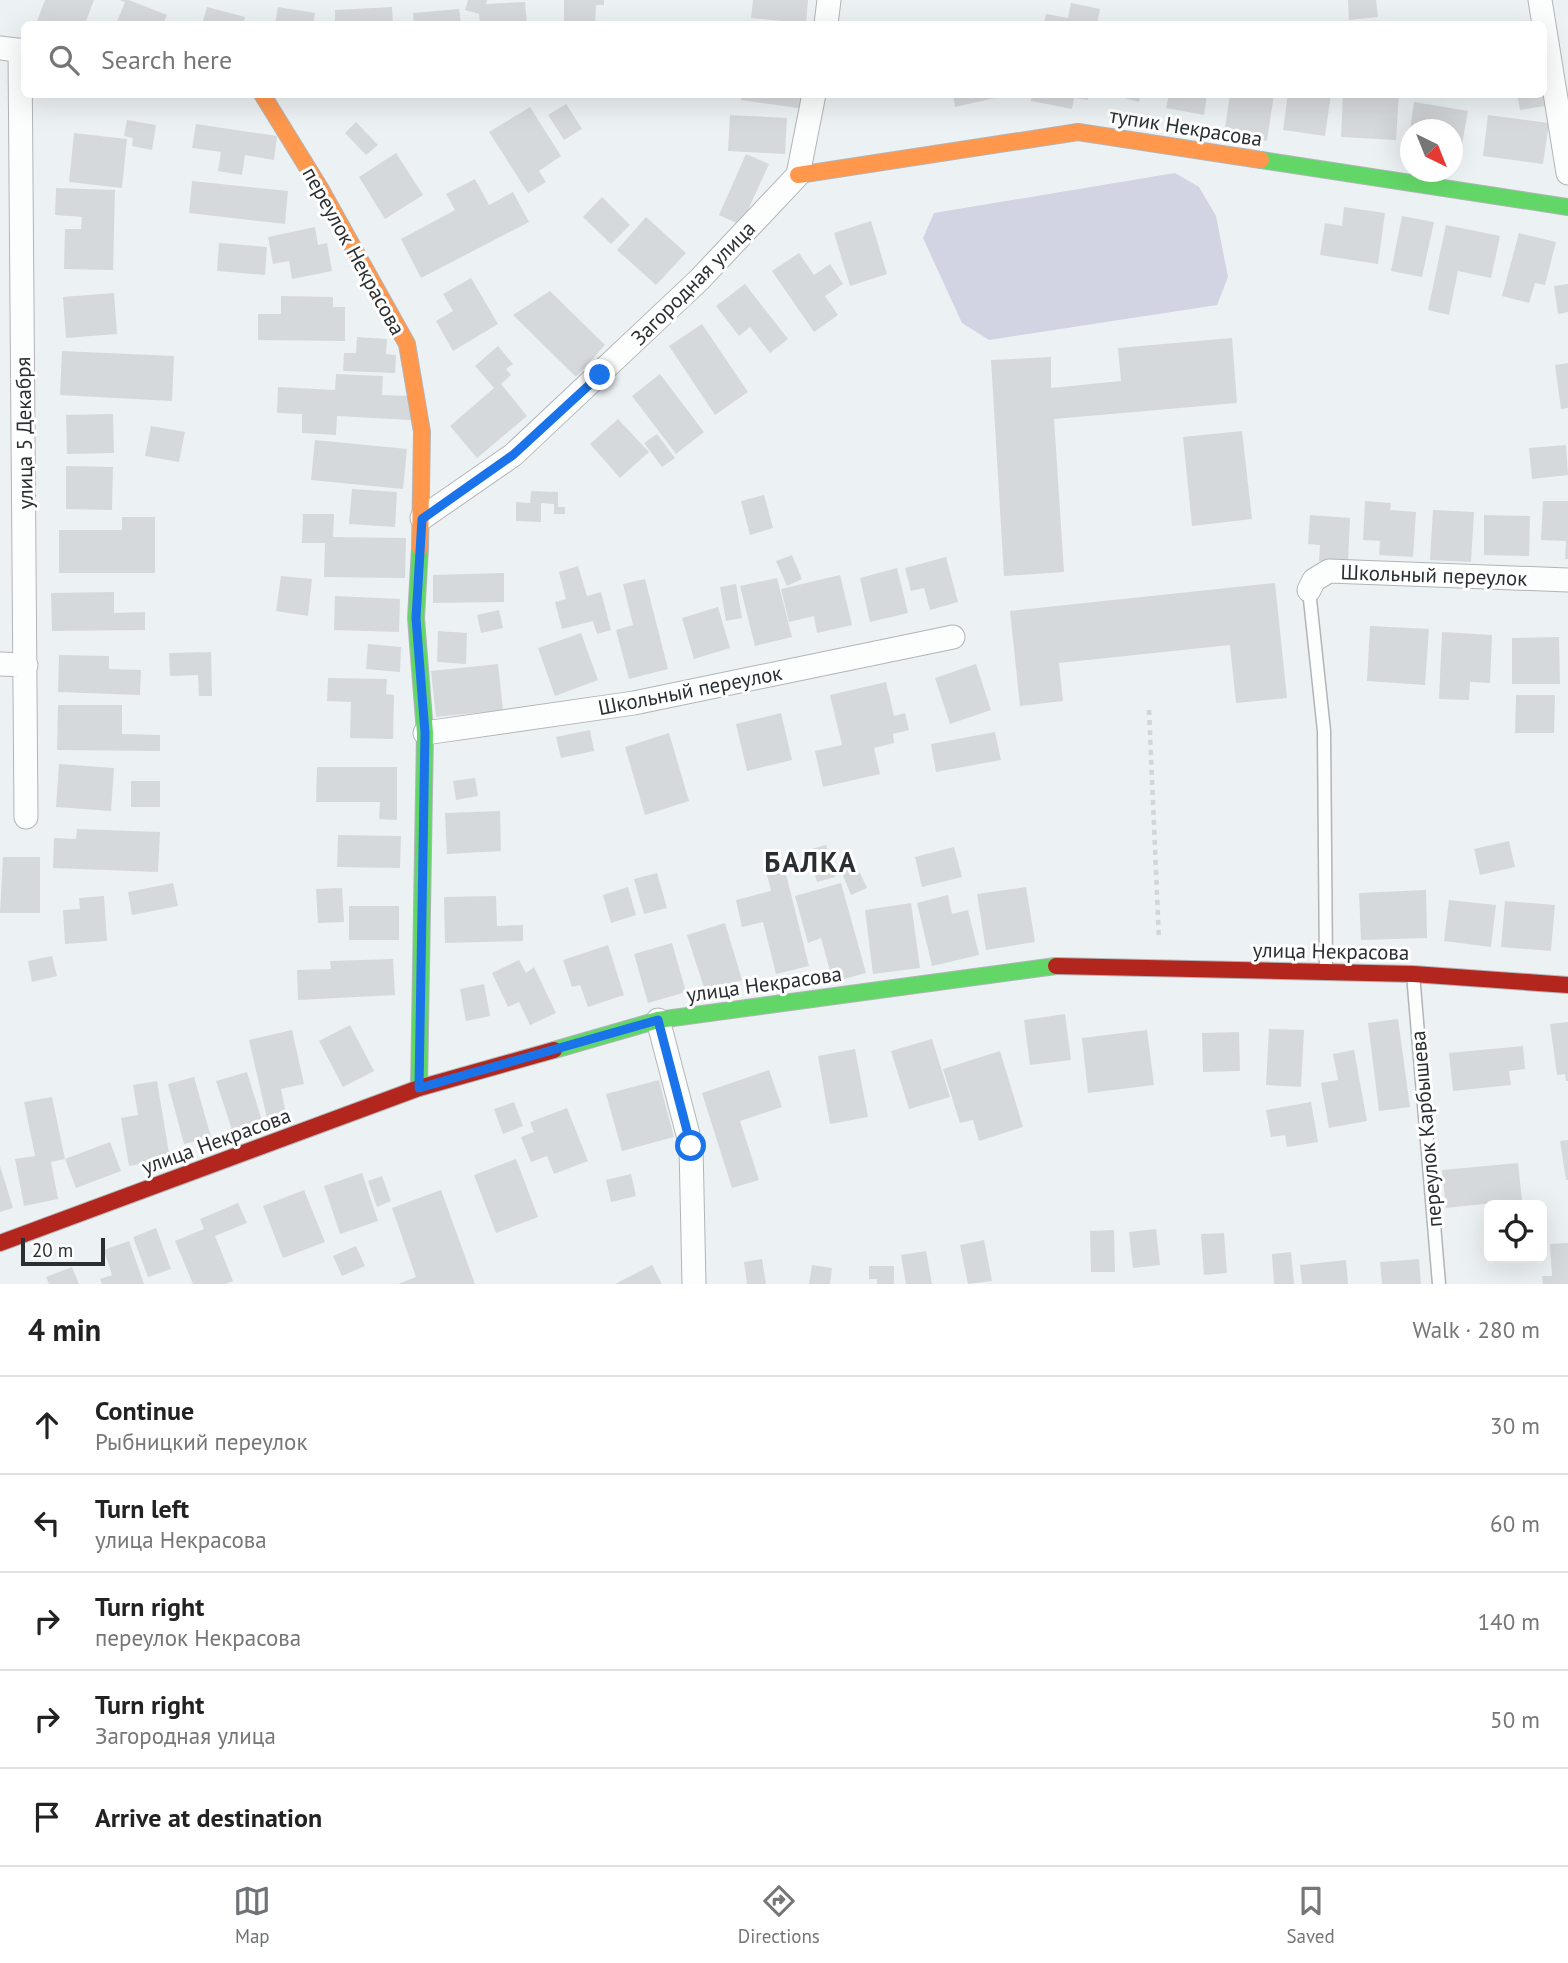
<!DOCTYPE html>
<html lang="en">
<head>
<meta charset="utf-8">
<style>
	body { margin:0; font-family:"PT Sans",sans-serif; background:#f2f2f2; color:#222 }
	.controls { position:absolute; right:21px; bottom:21px; display:grid; overflow:hidden; border-radius:10px; box-shadow:0 7px 28px #0002 }
	.controls button { width:63px; height:63px; display:grid; place-items:center; padding:0; border:0; border-bottom:2px solid #e0e0e0; background:#fff; color:#222; font:35px sans-serif }
	.compass { position:absolute; left:1400px; top:119px; width:63px; height:63px; border-radius:50%; background:#fff; box-shadow:0 7px 28px #0002; rotate:137deg }
	.scale { position:absolute; left:21px; bottom:18px; width:84px; box-sizing:border-box; padding-left:7px; border:4px solid #2b2f31; border-top:0; font-size:19px; line-height:24px; white-space:nowrap; color:#2b2f31; -webkit-text-stroke:5px #fff; paint-order:stroke }
	.stop { position:absolute; width:21px; height:21px; margin:-16px; border:5px solid #1a73e8; border-radius:50%; background:#fff }
	.stop.end { background:#1a73e8; border-color:#fff; box-shadow:0 2px 7px #0008 }
	.list { margin:0; padding:0; list-style:none }
	h2 { display:flex; justify-content:space-between; align-items:center; height:91px; margin:0; padding:0 28px; font-size:30px }
	h2 small { font-size:23px; font-weight:400; color:#767676 }
	.list li { display:grid; grid-template-columns:46px 1fr auto; gap:21px; align-items:center; box-sizing:border-box; height:98px; padding:0 28px; border-top:2px solid #e0e0e0 }
	.list b { display:block; font-size:26px; white-space:nowrap }
	.list p { margin:0; font-size:23px; white-space:nowrap; color:#767676 }
	.list em { font-size:23px; font-style:normal; color:#767676 }
	.icon { flex:none; width:38px; height:38px; fill:none; stroke:currentColor; stroke-width:2; stroke-linecap:round; stroke-linejoin:round }
	.map { position:relative; flex:none; width:1568px; height:1284px; overflow:hidden }
	.search { position:absolute; background:#fff; box-shadow:0 7px 28px #0002; left:21px; right:21px; top:21px; height:77px; display:flex; align-items:center; gap:18px; box-sizing:border-box; padding:0 24px; border-radius:10px; color:#767676; font-size:26px }
	.sheet { height:581px; background:#fff }
	nav { display:flex; justify-content:space-around; align-items:center; box-sizing:border-box; height:98px; border-top:2px solid #e0e0e0; background:#fff; font-size:19px; color:#767676 }
	nav a { display:grid; justify-items:center; gap:4px }
	nav .on { color:#6f7375 }
	.map>svg:first-child { display:block }
	.park { fill:#d2d3e3 }
	.building { fill:#d6d9dc }
	.lines { fill:none; stroke-linecap:round; stroke-linejoin:round }
	.lane-casing { stroke:#b1b5b8; stroke-width:15 }
	.street-casing { stroke:#b1b5b8; stroke-width:25 }
	.fast-casing { stroke:#b1b5b8; stroke-width:18 }
	.slow-casing { stroke:#b1b5b8; stroke-width:18 }
	.jam-casing { stroke:#b1b5b8; stroke-width:18 }
	.path { stroke:#d3d5d6; stroke-width:4.5; stroke-dasharray:5 5; stroke-linecap:butt }
	.lane { stroke:#fcfdfd; stroke-width:12 }
	.street { stroke:#fcfdfd; stroke-width:23 }
	.fast { stroke:#63d668; stroke-width:16 }
	.slow { stroke:#ff974d; stroke-width:16 }
	.jam { stroke:#b3261e; stroke-width:16 }
	.route { stroke:#1a73e8; stroke-width:9 }
	.labels { text-anchor:middle; dominant-baseline:central; stroke-width:6; stroke-linejoin:round; paint-order:stroke }
	.street-label { font-size:21px; fill:#2b2f31; stroke:#fff }
	.district-label { font-size:28px; font-weight:bold; letter-spacing:2px; fill:#2b2f31; stroke:#fff }
</style>
</head>
<body>
<div class="map">
<svg width="1568" height="1284" viewBox="0 0 1568 1284">
	<rect width="100%" height="100%" fill="#ecf1f4"/>
	<path class="park" d="M1175,173L1199,187L1216,216L1228,277L1217,305L989,340L962,323L923,238L934,213Z"/>
	<path class="building" d="M45,0H94L85,24H36Z
		M119,0H129L167,15L163,24H116L125,2Z
		M468,0H487L486,4L525,2L527,24H480L479,14L465,10Z
		M564,0H604V5H596L595,24H564Z
		M753,0H808L806,23L751,18Z
		M1348,0H1376L1378,17L1349,20Z
		M1071,3L1100,9L1097,24H1044L1046,14L1068,18Z
		M207,7L245,17L243,24H202Z
		M278,7L315,13L313,24H275Z
		M392,7L393,24H335V10Z
		M459,9L461,24H414L413,13Z
		M742,94H805L804,109L741,100Z
		M953,94H1004V96L955,107Z
		M1032,94H1089L1088,100L1074,98L1072,109L1031,101Z
		M1109,94H1141L1139,102Z
		M1169,94H1207L1204,115L1166,108Z
		M1230,94H1274L1267,141L1224,135Z
		M1288,94H1331L1325,136L1283,130Z
		M1343,94H1399L1396,140L1341,137Z
		M1517,94H1544L1545,106L1520,110Z
		M1414,102L1468,111L1460,156L1452,155V130H1410Z
		M566,104L582,129L564,140L548,115Z
		M530,107L561,156L539,171L546,182L528,193L489,132Z
		M730,115L787,118L785,154L728,151Z
		M1488,115L1549,123L1543,164L1483,156Z
		M127,120L156,125L152,150L132,146L133,138L124,136Z
		M356,122L378,145L366,155L345,133Z
		M196,124L277,136L274,160L245,155L242,175L218,171L221,152L192,148Z
		M74,133L127,139L122,188L69,182Z
		M396,153L423,195L385,219L359,177Z
		M746,154L769,164L741,225L719,215Z
		M475,179L489,205L513,192L529,222L421,278L401,239L455,210L446,194Z
		M192,181L288,191L285,224L189,213Z
		M56,188L115,190L113,270L64,269L65,229H81L82,217L55,215Z
		M602,197L630,225L611,244L583,217Z
		M1344,207L1385,213L1378,264L1320,255L1325,223L1342,226Z
		M1402,216L1434,222L1422,277L1391,271Z
		M646,217L686,253L656,285L617,250Z
		M871,221L887,274L850,286L834,233Z
		M1446,225L1500,236L1491,278L1458,271L1449,315L1428,310Z
		M315,227L318,245L327,243L332,271L292,279L289,261L273,264L268,237Z
		M1519,233L1556,242L1545,285L1535,283L1529,303L1502,296Z
		M219,243L267,247L265,275L217,271Z
		M799,253L814,275L830,264L843,284L825,296L838,315L814,332L772,271Z
		M471,278L498,324L453,351L436,321L453,311L443,294Z
		M745,284L788,339L770,353L750,327L739,336L716,306Z
		M1568,284V312L1558,314L1554,286Z
		M550,291L605,345L576,377L513,315Z
		M114,293L117,334L66,338L63,297Z
		M281,296L333,297V307H345V341L258,340V314H281Z
		M702,324L748,392L715,415L669,346Z
		M357,337L387,339L386,354L396,355L395,373L343,371L344,353H356Z
		M1232,338L1237,403L1054,419L1064,572L1004,576L991,360L1051,357V388L1121,381L1118,348Z
		M498,346L513,364L506,369L511,375L501,384L527,416L477,458L450,426L494,388L475,366Z
		M62,351L174,356L172,401L60,395Z
		M1568,363V408L1561,409L1555,365Z
		M336,374L383,376L382,395L412,396L411,420L337,416L336,435L302,433V414L277,413L278,387L335,390Z
		M660,374L704,432L676,454L632,396Z
		M113,414L114,453L67,454L66,415Z
		M618,419L649,452L620,478L590,444Z
		M151,426L185,432L179,462L145,456Z
		M1242,431L1252,519L1192,526L1183,437Z
		M657,434L675,458L662,467L644,443Z
		M315,440L407,449L403,489L311,480Z
		M1566,445L1568,475L1532,479L1529,448Z
		M66,466L113,467L112,510L66,509Z
		M352,489L397,492L395,527L349,524Z
		M531,491L558,492V507H565V514H554V504L541,503V522L516,521V502L530,503Z
		M764,495L773,528L750,535L741,501Z
		M1365,501L1391,503L1390,510L1416,512L1413,557L1379,555L1380,541L1363,540Z
		M1543,501H1568V559H1565L1566,541L1541,540Z
		M1433,510L1474,512L1471,562L1430,560Z
		M303,514H334L333,537L406,538L405,578L324,577L325,543H302Z
		M1310,515L1350,518L1348,562L1319,561L1320,545L1308,544Z
		M1484,515L1530,516L1529,556L1484,555Z
		M122,517H155V573H59V530H122Z
		M792,555L802,579L787,586L776,561Z
		M946,557L958,602L930,610L924,588L911,591L905,568Z
		M578,566L587,596L601,592L611,630L597,634L593,621L562,629L555,602L566,599L559,572Z
		M897,568L908,613L870,622L860,578Z
		M504,573V602L433,603V575Z
		M840,575L852,625L817,633L814,616L789,622L781,589Z
		M281,576L312,579L308,616L276,611Z
		M777,578L792,637L755,646L740,586Z
		M645,579L668,669L629,679L616,630L633,625L623,584Z
		M1275,583L1287,698L1236,703L1230,645L1059,663L1063,701L1020,706L1010,611Z
		M736,584L742,618L726,621L720,587Z
		M114,592V613L145,612V630L52,631L51,593Z
		M335,596L400,599L399,632L334,630Z
		M718,607L730,648L694,659L682,618Z
		M499,610L503,628L481,633L477,615Z
		M1370,626L1429,629L1425,685L1367,681Z
		M438,631L467,633L466,664L437,662Z
		M1442,632L1492,635L1490,683L1470,682L1469,700L1439,699Z
		M581,633L598,680L555,696L538,648Z
		M1559,637L1560,684H1512V638Z
		M368,644L401,647L400,672L366,669Z
		M211,652L212,696H199L198,675L170,676L169,653Z
		M59,655L109,656V669L141,670L140,695L58,692Z
		M498,664L503,710L436,717L431,671Z
		M976,664L991,710L950,724L935,678Z
		M328,678L387,679L386,694L394,695L393,739L350,738L351,702L327,701Z
		M886,682L894,716L905,713L909,730L893,734L894,743L874,748L880,774L823,787L815,751L842,745L830,695Z
		M1516,695H1555L1554,733H1515Z
		M58,705H122V734L160,735V751L57,750Z
		M781,713L792,760L747,771L736,724Z
		M590,730L594,751L561,758L556,737Z
		M995,732L1001,760L936,772L931,744Z
		M669,733L689,801L645,815L625,747Z
		M59,764L114,768L111,811L56,807Z
		M317,767H397V820L379,819L380,802H316Z
		M475,778L478,796L456,800L453,781Z
		M131,781H160V807H131Z
		M500,811L501,851L447,854L445,813Z
		M77,829L160,832L158,872L53,868L54,838L76,839Z
		M338,835L401,836L400,868L337,867Z
		M1509,841L1515,867L1480,875L1474,849Z
		M826,845L835,877L817,882L808,850Z
		M954,847L962,877L922,887L915,857Z
		M3,857H40V913H0Z
		M854,860L867,888L851,895L839,866Z
		M784,866L809,966L776,974L763,922L742,927L736,900L771,891L766,871Z
		M657,873L667,908L644,914L634,879Z
		M173,883L178,906L132,915L128,892Z
		M841,883L866,973L833,982L821,938L808,943L795,896Z
		M628,887L636,915L611,923L603,895Z
		M1026,887L1035,942L986,950L977,894Z
		M342,888L344,922L318,923L316,889Z
		M1426,890L1427,938L1361,940L1359,893Z
		M948,895L952,914L968,910L979,955L932,966L917,903Z
		M104,896L107,941L65,944L63,910L80,909L79,898Z
		M496,896L497,926L523,925V941L445,943L444,897Z
		M1449,900L1496,905L1491,947L1444,941Z
		M1505,901L1555,905L1551,951L1501,947Z
		M911,903L920,968L873,974L865,910Z
		M349,906H399V940H349Z
		M725,923L742,980L705,991L687,935Z
		M672,943L686,992L648,1003L634,954Z
		M608,945L624,995L588,1007L580,985L572,987L563,960Z
		M52,956L57,976L32,982L28,961Z
		M393,959L395,995L298,1000L297,970L331,969L330,961Z
		M519,960L526,973L534,967L556,1013L530,1025L519,1002L508,1007L492,973Z
		M484,984L490,1016L466,1021L460,989Z
		M1065,1014L1071,1060L1030,1065L1024,1020Z
		M1398,1019L1410,1107L1379,1111L1368,1023Z
		M1568,1022V1081H1566L1565,1074L1557,1075L1550,1024Z
		M350,1025L374,1071L343,1087L319,1041Z
		M1269,1029L1304,1030L1301,1087L1266,1085Z
		M292,1030L304,1084L281,1089L286,1114L267,1118L249,1040Z
		M1147,1030L1154,1085L1088,1093L1082,1038Z
		M1239,1032L1240,1071L1203,1072L1202,1033Z
		M932,1039L950,1097L909,1109L891,1051Z
		M1523,1046L1525,1069L1509,1071L1511,1085L1453,1091L1449,1053Z
		M855,1049L868,1117L830,1124L818,1056Z
		M1354,1050L1367,1121L1329,1128L1321,1083L1338,1080L1333,1054Z
		M1000,1051L1023,1127L979,1141L973,1120L960,1123L943,1069Z
		M769,1070L782,1107L740,1121L759,1180L732,1188L702,1093Z
		M247,1072L262,1121L232,1130L216,1081Z
		M194,1077L211,1137L184,1144L168,1084Z
		M659,1080L674,1137L622,1151L606,1094Z
		M157,1081L170,1159L129,1166L121,1118L138,1115L133,1085Z
		M52,1097L65,1159L51,1162L58,1199L24,1206L15,1159L35,1156L24,1102Z
		M514,1102L523,1126L503,1134L494,1109Z
		M1311,1102L1318,1142L1287,1147L1285,1135L1271,1137L1266,1110Z
		M567,1108L588,1161L554,1174L547,1156L531,1162L521,1137L534,1132L530,1122Z
		M1568,1140V1180H1566L1560,1141Z
		M110,1142L121,1171L76,1188L65,1159Z
		M516,1159L538,1217L496,1233L474,1175Z
		M1518,1163L1522,1200L1446,1208L1442,1170Z
		M0,1166L13,1208L0,1212Z
		M362,1173L378,1221L340,1234L324,1186Z
		M631,1174L636,1196L611,1202L606,1180Z
		M382,1176L391,1201L377,1207L368,1181Z
		M304,1190L325,1242L283,1258L263,1206Z
		M441,1190L475,1284H398L416,1277L392,1208Z
		M238,1203L247,1223L215,1236L233,1281L225,1284H193L175,1241L204,1229L200,1219Z
		M156,1228L171,1269L148,1277L133,1237Z
		M1156,1229L1160,1265L1133,1268L1129,1232Z
		M1114,1230L1115,1272H1091L1090,1231Z
		M1224,1233L1227,1273L1204,1275L1201,1234Z
		M984,1240L992,1281L968,1284L960,1245Z
		M129,1241L144,1284H102L100,1279L112,1275L104,1250Z
		M1568,1243V1284H1543L1542,1276H1552L1550,1244Z
		M356,1246L365,1266L342,1276L333,1256Z
		M926,1251L932,1284H906L901,1255Z
		M1291,1252L1294,1284H1274L1272,1254Z
		M762,1259L766,1284H747L744,1262Z
		M1419,1259L1421,1284H1382L1380,1262Z
		M1346,1260L1348,1284H1302L1300,1265Z
		M652,1265L662,1284H615Z
		M812,1265L832,1268L830,1284H809Z
		M869,1266H894V1284H877V1279H869Z
		M72,1267L79,1284H49L46,1277Z"/>
	<g class="lines">
		<g class="lane-casing">
			<path id="lane" d="M1309,590L1324,731L1326,970
				M1413,974L1439,1284"/>
		</g>
		<g class="street-casing">
			<path id="street" d="M1540,0L1568,173
				M826,24L829,0
				M0,48L24,51
				M20,50L26,817
				M422,518L513,455L699,280L798,175L814,94
				M1309,590L1314,580L1329,571L1568,580
				M0,664L26,665
				M425,733L634,703L953,637
				M658,1020L691,1146L694,1284"/>
		</g>
		<g class="fast-casing">
			<path id="fast" d="M1261,160L1568,207
				M554,1050L658,1020L1056,966
				M419,1088L425,733L416,618L420,548"/>
		</g>
		<g class="slow-casing">
			<path id="slow" d="M262,94L320,188L407,344L422,432L420,548
				M798,175L1078,132L1261,160"/>
		</g>
		<g class="jam-casing">
			<path id="jam" d="M1056,966L1413,974L1568,985
				M0,1243L419,1088L554,1050"/>
		</g>
		<path class="path" d="M1149,710L1159,940"/>
		<use href="#lane" class="lane"/>
		<use href="#street" class="street"/>
		<use href="#fast" class="fast"/>
		<use href="#slow" class="slow"/>
		<use href="#jam" class="jam"/>
	</g>
	<g class="lines">
		<path class="route" d="M600,375L513,455L422,519L416,618L425,733L419,1088L658,1020L691,1146"/>
	</g>
	<g class="labels">
		<g class="street-label">
			<text transform="translate(1186 127) rotate(9)">тупик Некрасова</text>
			<text transform="translate(354 251) rotate(61)">переулок Некрасова</text>
			<text transform="translate(693 283) rotate(-45)">Загородная улица</text>
			<text transform="translate(24 433) rotate(-91)">улица 5 Декабря</text>
			<text transform="translate(1434 575) rotate(2)">Школьный переулок</text>
			<text transform="translate(690 690) rotate(-11)">Школьный переулок</text>
			<text transform="translate(1331 951) rotate(1)">улица Некрасова</text>
			<text transform="translate(764 984) rotate(-8)">улица Некрасова</text>
			<text transform="translate(1426 1129) rotate(-95)">переулок Карбышева</text>
			<text transform="translate(216 1141) rotate(-20)">улица Некрасова</text>
		</g>
		<g class="district-label">
			<text x="811" y="861">БАЛКА</text>
		</g>
	</g>
</svg>
<div class="controls">
<button><svg class="icon" aria-label="locate" viewBox="0 0 24 24"><circle cx="12" cy="12" r="6"/><path d="M12 2v4M12 18v4M2 12h4M18 12h4"/></svg></button>
</div>
<svg class="compass" viewBox="-18 -18 36 36"><path d="M0-13l5 13h-10z" fill="#e53935"/><path d="M0 13l5-13h-10z" fill="#767676"/></svg>
<div class="scale">20 m</div>
<div class="stop" style="left:691px;top:1146px"></div>
<div class="stop end" style="left:600px;top:375px"></div>
<div class="search"><svg class="icon" aria-label="search" viewBox="0 0 24 24"><circle cx="10" cy="10" r="6"/><path d="M15 15l6 6"/></svg>Search here</div>
</div>
<section class="sheet">
<h2>4 min<small>Walk · 280 m</small></h2>
<ul class="list">
<li><svg class="icon" aria-label="ahead" viewBox="0 0 24 24"><path d="M12 20V5M6 11l6-6 6 6"/></svg><div><b>Continue</b><p>Рыбницкий переулок</p></div><em>30 m</em></li>
<li><svg class="icon" aria-label="left" viewBox="0 0 24 24"><path d="M17 20v-9H6M10 6l-5 5 5 5"/></svg><div><b>Turn left</b><p>улица Некрасова</p></div><em>60 m</em></li>
<li><svg class="icon" aria-label="right" viewBox="0 0 24 24"><path d="M7 20v-9h11M14 6l5 5-5 5"/></svg><div><b>Turn right</b><p>переулок Некрасова</p></div><em>140 m</em></li>
<li><svg class="icon" aria-label="right" viewBox="0 0 24 24"><path d="M7 20v-9h11M14 6l5 5-5 5"/></svg><div><b>Turn right</b><p>Загородная улица</p></div><em>50 m</em></li>
<li><svg class="icon" aria-label="arrive" viewBox="0 0 24 24"><path d="M6 21V4h12l-3 4 3 4H6"/></svg><div><b>Arrive at destination</b></div></li>
</ul>
</section>
<nav>
<a class="on"><svg class="icon" aria-label="map" viewBox="0 0 24 24"><path d="M3 6l6-2 6 2 6-2v14l-6 2-6-2-6 2zM9 4v14M15 6v14"/></svg>Map</a>
<a><svg class="icon" aria-label="directions" viewBox="0 0 24 24"><path d="M12 3l9 9-9 9-9-9zM9 14v-3h6M13 9l2 2-2 2"/></svg>Directions</a>
<a><svg class="icon" aria-label="saved" viewBox="0 0 24 24"><path d="M7 4h10v16l-5-4-5 4z"/></svg>Saved</a>
</nav>
</body>
</html>
